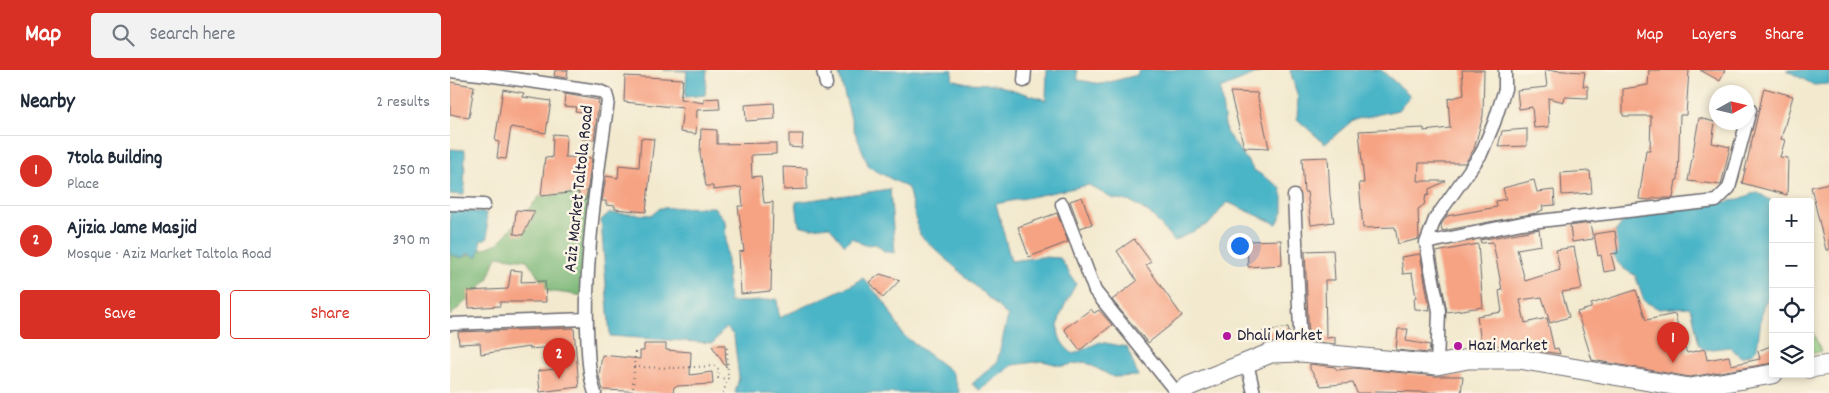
<!DOCTYPE html>
<html lang="en">
<head>
<meta charset="utf-8">
<style>
	body { margin:0; font-family:Dekko,sans-serif; background:#f2f2f3; color:#1f2937 }
	.controls { position:absolute; right:15px; bottom:15px; display:grid; overflow:hidden; border-radius:5px; box-shadow:0 2px 8px #0003 }
	.controls button { width:45px; height:45px; display:grid; place-items:center; padding:0; border:0; border-bottom:1px solid #e0e1e3; background:#fff; color:#1f2937; font:25px sans-serif }
	.compass { position:absolute; left:1259px; top:15px; width:45px; height:45px; border-radius:50%; background:#fff; box-shadow:0 2px 8px #0003; rotate:82deg }
	.you { position:absolute; left:789px; top:175px; width:18px; height:18px; margin:-12px; border:4px solid #fff; border-radius:50%; background:#1a73e8; box-shadow:0 0 0 8px #1a73e833 }
	.badge { display:grid; place-items:center; width:32px; height:32px; border-radius:50%; background:#d93025; color:#fff; font-size:16px; font-weight:700 }
	.pin { position:absolute; translate:-50% -41px; filter:drop-shadow(0 1px 2px #0008) }
	.pin::after { content:''; position:absolute; top:26px; width:18px; height:15px; background:inherit; clip-path:polygon(0 0,100% 0,50% 100%) }
	.list { margin:0; padding:0; list-style:none }
	h2 { display:flex; justify-content:space-between; align-items:center; height:65px; margin:0; padding:0 20px; font-size:21px }
	h2 small { font-size:16px; font-weight:400; color:#747a83 }
	.list li { display:grid; grid-template-columns:32px 1fr auto; gap:15px; align-items:center; box-sizing:border-box; height:70px; padding:0 20px; border-top:1px solid #e0e1e3 }
	.list b { display:block; font-size:19px; white-space:nowrap }
	.list p { margin:0; font-size:16px; white-space:nowrap; color:#747a83 }
	.list em { font-size:16px; font-style:normal; color:#747a83 }
	.actions { display:flex; gap:10px; padding:15px 20px }
	.actions a { flex:1; padding:11px 0; border:1px solid #d93025; border-radius:5px; text-align:center; font-size:18px; color:#d93025 }
	.actions .main { background:#d93025; color:#fff }
	.icon { flex:none; width:28px; height:28px; fill:none; stroke:currentColor; stroke-width:2; stroke-linecap:round; stroke-linejoin:round }
	.map { position:relative; flex:none; width:1379px; height:323px; overflow:hidden }
	header { display:flex; align-items:center; gap:30px; box-sizing:border-box; height:70px; padding:0 25px; background:#d93025; color:#fff }
	header strong { font-size:24px }
	nav { display:flex; gap:28px; margin-inline-start:auto; font-size:18px }
	.search { width:350px; height:45px; background:#f2f2f3; display:flex; align-items:center; gap:12px; box-sizing:border-box; padding:0 18px; border-radius:5px; color:#747a83; font-size:19px }
	main { display:flex }
	aside { flex:1; background:#fff }
	.map>svg:first-child { display:block }
	.green { fill:#99d68b; stroke:#5e7c63 }
	.forest { fill:#7ab777; stroke:#4e6c59 }
	.water { fill:#4bb5c8; stroke:#366c82 }
	.building { fill:#f6a383 }
	.lines { fill:none; stroke-linecap:round; stroke-linejoin:round }
	.street-casing { stroke:#6b686e; stroke-width:15 }
	.secondary-casing { stroke:#6b686e; stroke-width:21 }
	.path { stroke:#6b686e; stroke-width:2; stroke-dasharray:1 4; stroke-linecap:butt }
	.street { stroke:#fff; stroke-width:12 }
	.secondary { stroke:#fff; stroke-width:19 }
	.poi-dot { fill:#b5179e; stroke:#fcf5e5; stroke-width:2 }
	.labels { text-anchor:middle; dominant-baseline:central; stroke-width:5; stroke-linejoin:round; paint-order:stroke }
	.street-label { font-size:18px; fill:#22223b; stroke:#fcf5e5 }
	.poi-label { font-size:18px; fill:#22223b; stroke:#fcf5e5; text-anchor:start }
</style>
</head>
<body>
<header>
<strong>Map</strong>
<div class="search"><svg class="icon" aria-label="search" viewBox="0 0 24 24"><circle cx="10" cy="10" r="6"/><path d="M15 15l6 6"/></svg>Search here</div>
<nav><a>Map</a><a>Layers</a><a>Share</a></nav>
</header>
<main>
<aside>
<h2>Nearby<small>2 results</small></h2>
<ul class="list">
<li><span class="badge">1</span><div><b>7tola Building</b><p>Place</p></div><em>250 m</em></li>
<li><span class="badge">2</span><div><b>Ajizia Jame Masjid</b><p>Mosque · Aziz Market Taltola Road</p></div><em>390 m</em></li>
</ul>
<div class="actions"><a class="main">Save</a><a>Share</a></div>
</aside>
<div class="map">
<svg width="1379" height="323" viewBox="0 0 1379 323">
	<rect width="100%" height="100%" fill="#fcf5e5"/>
	<filter id="ink" filterUnits="userSpaceOnUse"><feTurbulence type="fractalNoise" baseFrequency=".02" numOctaves="2"/><feDisplacementMap in="SourceGraphic" scale="10" xChannelSelector="R" yChannelSelector="G"/><feConvolveMatrix kernelMatrix="1 2 1 2 8 2 1 2 1" color-interpolation-filters="sRGB"/></filter>
	<filter id="wash" filterUnits="userSpaceOnUse"><feTurbulence type="fractalNoise" baseFrequency=".0096" numOctaves="4" result="noise"/><feDisplacementMap in="SourceGraphic" scale="20" xChannelSelector="R" yChannelSelector="G"/><feGaussianBlur stdDeviation="1.12" result="paint"/><feColorMatrix in="noise" values="0 0 0 0 0 0 0 0 0 0 0 0 0 0 0 0 0 1.4 0 .05"/><feComposite in="paint" operator="in"/></filter>
	<g filter="url(#wash)">
		<rect width="100%" height="100%" fill="#f2e9ce"/>
		<path class="green" d="M1360,256L1371,281L1360,284Z"/>
		<path class="forest" d="M100,115L144,122L135,226L98,221L77,190L47,186L38,210L0,246V181L11,188L48,173Z"/>
		<path class="water" d="M213,0H257L255,25L235,27L237,1Z
			M388,0H503L502,9L517,13L544,14L596,30L597,0H627L628,10L652,14L687,5L689,0H816L770,19L776,62L804,100L830,117L833,127V142L827,154L777,132L760,153L724,171L702,145L682,132L661,128L639,115L546,134L561,191L592,187L610,188L626,214C613,239 595,263 623,284L650,272L677,277L688,306L663,307L635,292L612,296L593,291L563,295L530,320L522,314L547,292L558,246L470,165L458,118L419,97L404,60Z
			M840,0H931L961,26L948,40L903,50L875,74L847,49L848,28Z
			M1336,0H1379V14L1364,15Z
			M0,79L15,80L14,125L0,124Z
			M440,119L445,183L434,181L426,174L414,175L402,168L395,175L379,156L361,158L349,155L346,132Z
			M1307,122L1323,132V171L1316,193L1323,209V221L1313,236L1307,278L1303,283L1291,287L1280,277L1254,280L1249,275L1242,241L1239,237L1209,239L1194,231L1185,205C1155,192 1155,165 1180,146L1287,130Z
			M264,137L275,151L279,232H299L327,229L329,248L404,214L413,208L435,233L453,265L502,302L510,323H285L289,308L284,266L276,257L263,273L160,266L151,150L159,143L202,145L210,138Z
			M0,139L36,143L38,168L30,171L31,178L27,187L19,183L11,188L0,184Z"/>
		<g id="blocks">
			<path class="building" d="M105,0H118L117,8L104,6Z
				M1012,0H1034L1033,46L1024,79L1015,93H969L968,111H996L979,119V125L976,126L974,135L968,139L969,169L948,174L945,157L913,158L909,113H914L909,61L974,58V61L1000,58L998,29L1014,25Z
				M1095,0L1135,2L1133,16H1138V28L1115,27L1114,32L1098,28L1099,57L1084,58L1082,37L1069,39L1067,20L1097,17Z
				M1199,0H1239L1236,45H1230L1228,110H1226L1223,128H1204L1200,130L1189,129L1196,80H1200L1201,46H1173V19L1198,15Z
				M1250,0H1275L1270,11Z
				M175,6L233,9L230,29L254,33V29L269,28L270,39L247,40L246,64L230,62L233,38L174,32Z
				M0,12L24,16L19,48L0,44Z
				M1314,18L1343,26L1331,69L1335,70L1330,87L1338,88L1337,125L1292,113Z
				M53,19L74,23L73,27L101,31L96,63L61,57L56,89L47,88L49,72L45,71Z
				M780,22L807,23L819,78L794,77Z
				M115,24L149,30L144,70L132,69L133,42L125,41L126,37L114,36Z
				M324,33L325,49L296,51L295,35Z
				M1249,48L1265,52L1262,73L1280,77L1271,115L1238,111Z
				M251,59L267,60V74L326,73V84L301,85L302,107L311,106L314,133L323,132L321,221L291,224L289,182L294,181L288,136H293L291,117L263,120V116H256L250,84Z
				M1077,59V76L1048,77L1052,61Z
				M103,64L116,65L115,87L142,88L136,130H128L129,122L91,126L95,87L102,88Z
				M339,64H353L352,78L339,77Z
				M191,68L204,69L196,142L165,139V136L156,135V131H152L156,106L168,108L169,95L189,97Z
				M878,87L880,126L884,152L861,155L857,122H854L852,88Z
				M333,97L357,98V119L334,120Z
				M1140,101L1142,123L1112,125L1111,103Z
				M1084,110L1087,122L1104,120L1105,135L1092,136L1093,140L1086,143L992,161L991,155L997,146L1047,137L1046,131L1056,129L1053,118Z
				M1379,113V180H1376L1361,117Z
				M632,127L642,154L630,158L620,131Z
				M66,140L85,141L73,165L64,164Z
				M607,143L618,172L579,187L568,157Z
				M1140,153L1143,169L1122,172L1120,156Z
				M1089,159L1091,175L1067,179L1075,211L1110,200L1106,180L1124,177L1132,219L1112,222L1119,247L1100,253L1092,227L1070,230L1075,253L1097,248L1104,279L1108,278L1110,284L1084,280L1082,272L1058,278L1057,274L1032,278L1027,246L1052,242L1049,221L1052,220L1043,172L1031,173L1030,170Z
				M1165,161L1168,183L1161,184L1165,200L1154,202L1151,185L1148,186L1144,164Z
				M684,169L701,192L696,195L732,246L698,273L662,230L687,211L667,181Z
				M831,170L832,195L798,197L797,171Z
				M1028,174L1033,237L997,242L986,182Z
				M883,180L885,210H875L876,268L885,267V274L859,271L855,181Z
				M970,184L980,240L965,239L964,228H966L962,203L953,204L951,187Z
				M61,200L72,201L71,212L95,211L96,232H50V236L19,238L18,221L58,219Z
				M430,204L450,210L433,228L420,212Z
				M1186,220L1196,250L1225,244L1230,266L1237,283L1255,279L1257,290L1279,286L1281,295L1310,289L1308,281L1323,275V293L1240,307L1142,290L1127,242L1141,238V234Z
				M641,239L644,243L649,240L662,255L630,280L614,259Z
				M838,257L840,269L814,274L812,262Z
				M124,258L129,317L90,322L88,301L105,299L103,277L79,279V277L31,284L30,273L9,274L8,262Z
				M948,259H958L956,271L980,275L979,283L946,280Z
				M194,274H216V280L241,282L240,305L262,302L263,314L228,316L224,317L223,323L153,320L149,306L152,285L190,289V281H194Z
				M269,275H275L276,297L262,276Z
				M860,294L885,297L887,300L904,298L986,306H1013L1011,323L925,321L926,323H907L903,313L871,316L860,299Z"/>
		</g>
	</g>
	<g filter="url(#ink)">
		<use href="#blocks" fill-opacity="0" stroke="#6b686e" stroke-width="1"/>
		<g class="lines">
			<g class="street-casing">
				<path id="street" d="M30,0V4L149,21L156,24L158,31C147,107 135,183 137,259C138,281 138,302 145,323
					M373,0L376,14
					M0,1L30,4
					M574,11L575,0
					M844,126L851,282
					M0,134L34,135
					M612,134L645,221L727,323
					M976,173L1072,153L1266,131L1279,118L1300,40
					M0,254L137,249
					M797,293L804,323
					M987,295L989,241L976,173L985,149L1031,84L1044,53L1055,19V0"/>
			</g>
			<g class="secondary-casing">
				<path id="secondary" d="M1360,298L1379,295
					M729,323L739,316L821,283L851,282L987,295L1018,289H1069L1240,318L1323,304"/>
			</g>
			<path class="path" d="M185,282L184,297L225,298L266,296L269,300L268,308L278,309
				M183,323L184,297
				M273,323L278,309L277,277"/>
			<use href="#street" class="street"/>
			<use href="#secondary" class="secondary"/>
		</g>
	</g>
	<g class="poi-dot">
		<circle cx="777" cy="266" r="5"/>
		<circle cx="1008" cy="276" r="5"/>
	</g>
	<g class="labels">
		<g class="street-label">
			<text transform="translate(130 119) rotate(-84)">Aziz Market Taltola Road</text>
		</g>
		<g class="poi-label">
			<text x="787" y="266">Dhali Market</text>
			<text x="1018" y="276">Hazi Market</text>
		</g>
	</g>
</svg>
<div class="controls">
<button>+</button>
<button>−</button>
<button><svg class="icon" aria-label="locate" viewBox="0 0 24 24"><circle cx="12" cy="12" r="6"/><path d="M12 2v4M12 18v4M2 12h4M18 12h4"/></svg></button>
<button><svg class="icon" aria-label="layers" viewBox="0 0 24 24"><path d="M12 4l9 5-9 5-9-5zM3 14l9 5 9-5"/></svg></button>
</div>
<svg class="compass" viewBox="-18 -18 36 36"><path d="M0-13l5 13h-10z" fill="#e53935"/><path d="M0 13l5-13h-10z" fill="#747a83"/></svg>
<div class="you"></div>
<div class="pin badge" style="left:1223px;top:293px">1</div>
<div class="pin badge" style="left:109px;top:309px">2</div>
</div>
</main>
</body>
</html>
